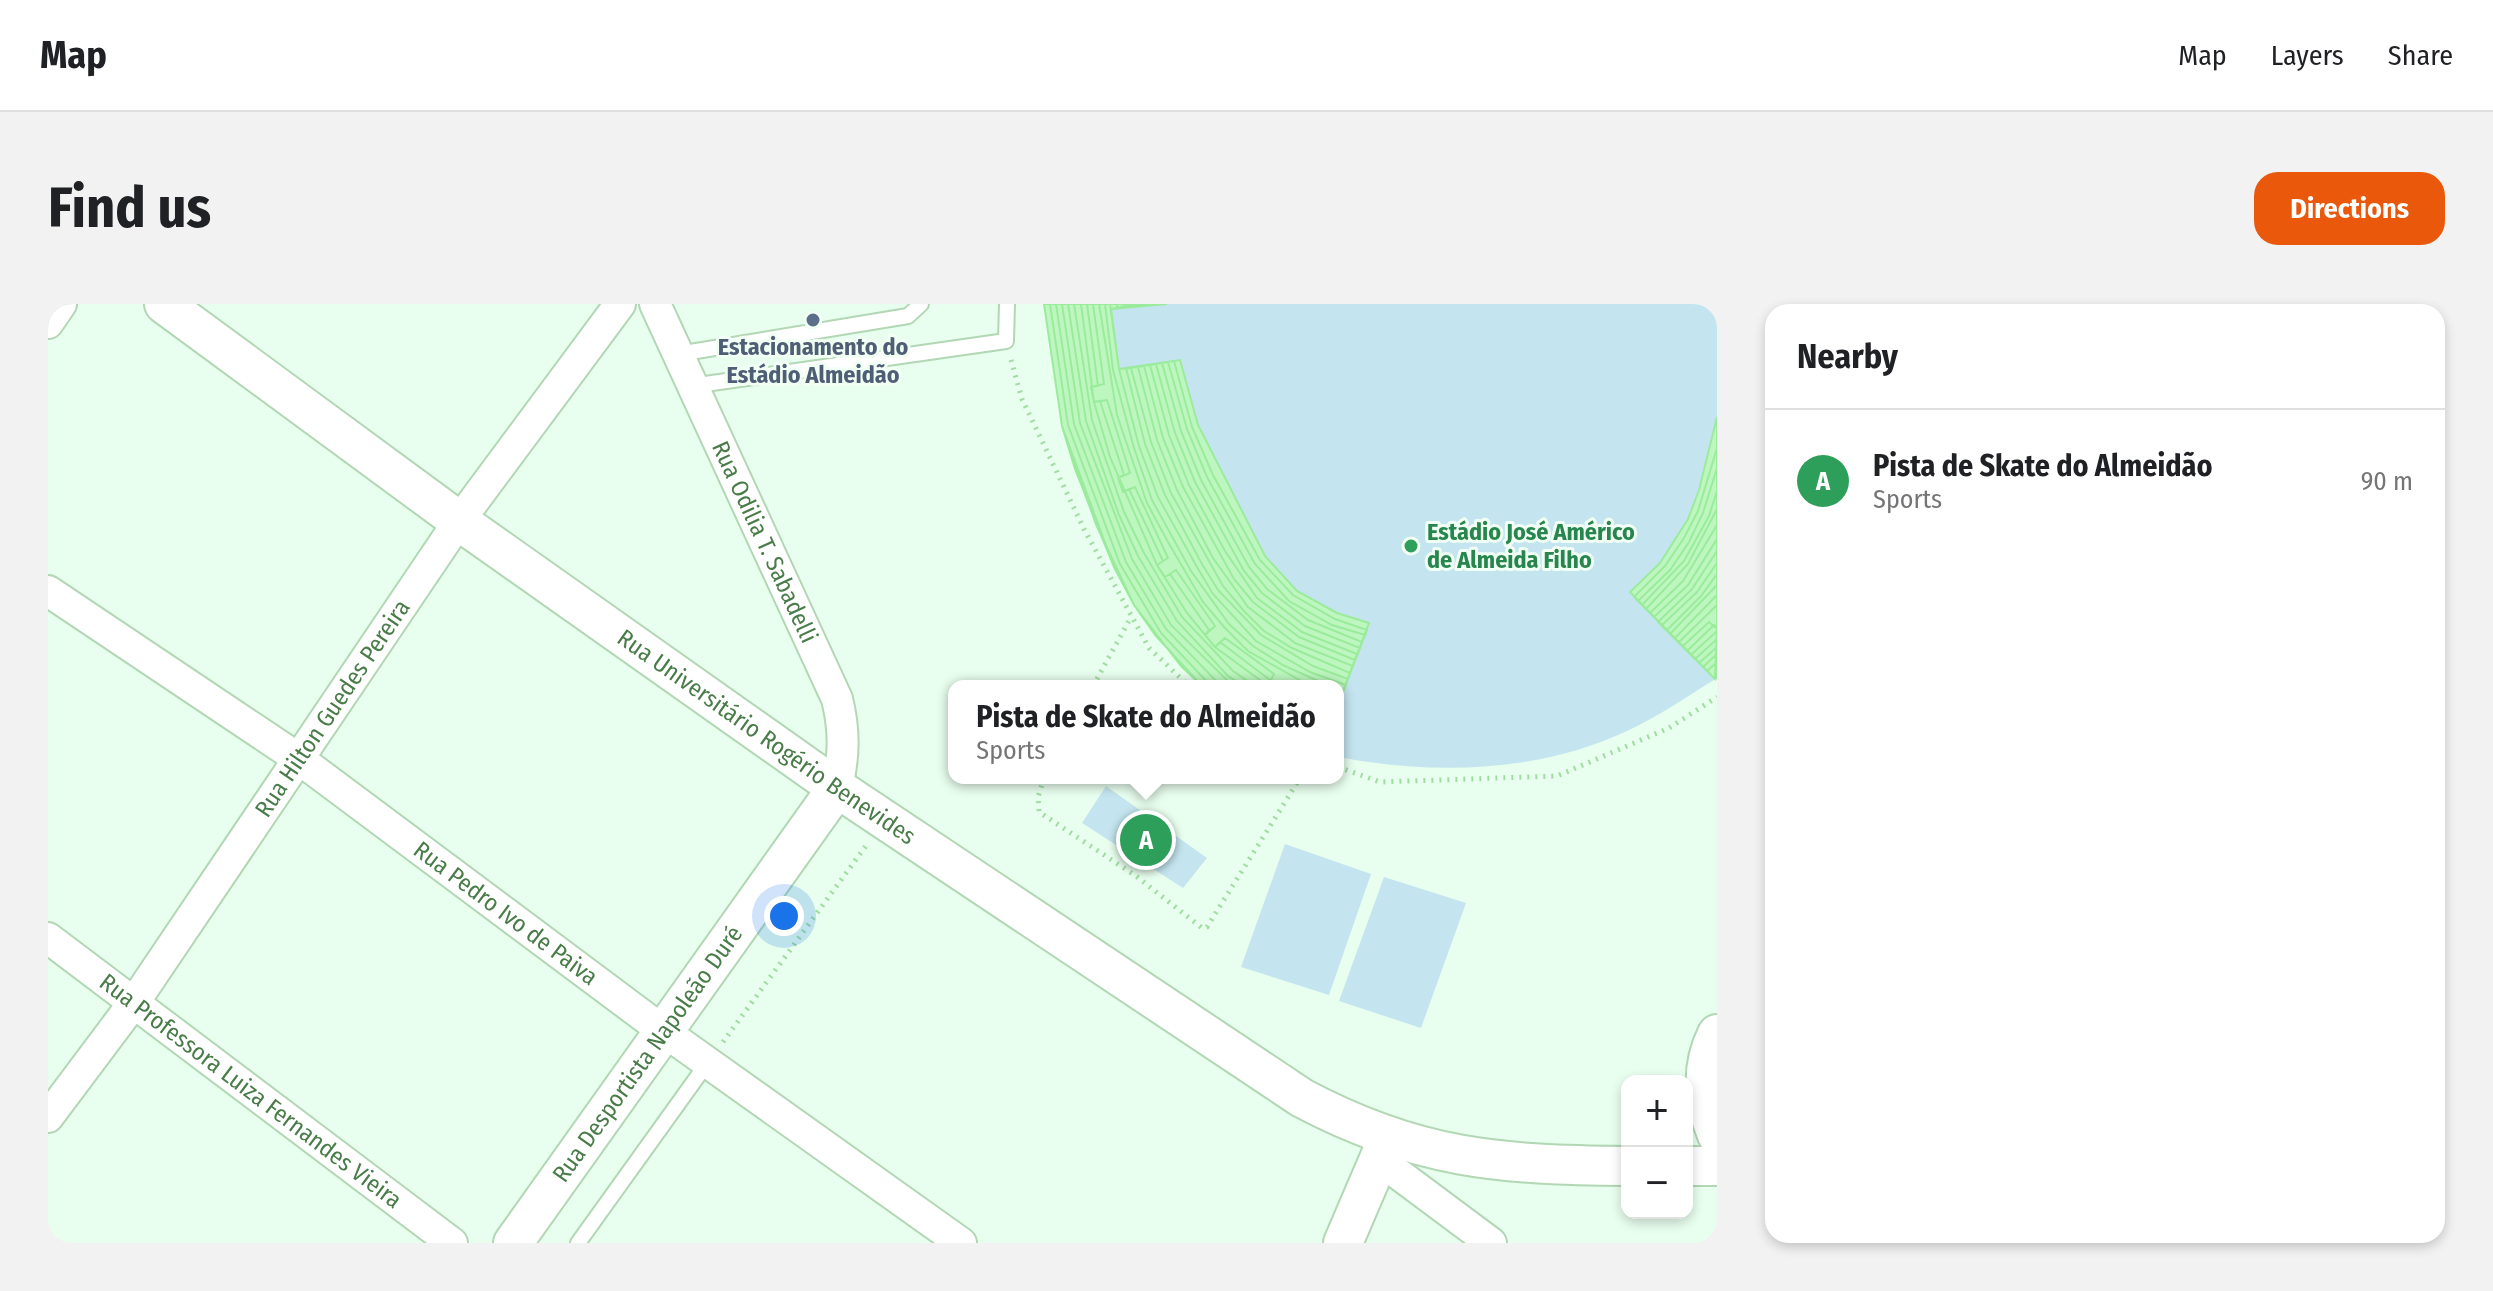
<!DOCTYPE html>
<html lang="en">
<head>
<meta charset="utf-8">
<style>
	body { margin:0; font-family:"Fira Sans Condensed",sans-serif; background:#f2f2f2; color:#202124 }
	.controls { position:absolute; right:24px; bottom:24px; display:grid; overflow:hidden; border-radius:16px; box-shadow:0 4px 12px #0003 }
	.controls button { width:72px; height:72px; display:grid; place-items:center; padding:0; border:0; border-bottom:2px solid #e0e0e0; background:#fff; color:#202124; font:40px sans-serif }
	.you { position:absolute; left:736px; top:612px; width:28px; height:28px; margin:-20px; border:6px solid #fff; border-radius:50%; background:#1a73e8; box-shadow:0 0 0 12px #1a73e833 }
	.badge { display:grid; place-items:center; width:52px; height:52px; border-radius:50%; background:#ea580c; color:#fff; font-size:26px; font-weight:700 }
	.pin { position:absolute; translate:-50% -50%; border:4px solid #fff; box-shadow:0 2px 8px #0006 }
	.popup { position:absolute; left:900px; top:376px; width:396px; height:104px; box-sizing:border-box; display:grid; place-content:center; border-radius:16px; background:#fff; filter:drop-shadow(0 2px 6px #0005); font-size:26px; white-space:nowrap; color:#757577 }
	.popup b { font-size:30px; color:#202124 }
	.popup::after { content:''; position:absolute; left:50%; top:100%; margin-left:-16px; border:16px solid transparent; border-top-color:#fff }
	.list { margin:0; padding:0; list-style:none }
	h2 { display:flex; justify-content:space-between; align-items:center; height:104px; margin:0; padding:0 32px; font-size:34px }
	h2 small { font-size:26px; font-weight:400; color:#757577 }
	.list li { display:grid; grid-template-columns:52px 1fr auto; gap:24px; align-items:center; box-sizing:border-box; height:144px; padding:0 32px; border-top:2px solid #e0e0e0 }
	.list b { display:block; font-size:30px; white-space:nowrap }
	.list p { margin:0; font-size:26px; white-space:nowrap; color:#757577 }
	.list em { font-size:26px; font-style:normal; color:#757577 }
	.map { position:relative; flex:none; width:1669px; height:939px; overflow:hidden; border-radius:24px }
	header { display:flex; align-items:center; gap:48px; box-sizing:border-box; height:112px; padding:0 40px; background:#fff; border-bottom:2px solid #e0e0e0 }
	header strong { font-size:38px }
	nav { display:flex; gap:44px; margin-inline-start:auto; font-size:28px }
	.intro { display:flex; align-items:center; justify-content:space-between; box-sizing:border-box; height:192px; padding:0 48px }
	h1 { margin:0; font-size:56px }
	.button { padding:20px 36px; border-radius:24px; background:#ea580c; color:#fff; font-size:28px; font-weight:700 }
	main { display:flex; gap:48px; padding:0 48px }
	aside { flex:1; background:#fff; border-radius:24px; box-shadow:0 4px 12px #0003 }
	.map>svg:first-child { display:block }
	.green { fill:#c4e5ef }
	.building { fill:#bdf7bf; stroke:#9beb9c; stroke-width:2 }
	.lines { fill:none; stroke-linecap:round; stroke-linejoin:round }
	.service-casing { stroke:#b2d7b4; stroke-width:18 }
	.minor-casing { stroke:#b2d7b4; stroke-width:34 }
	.tertiary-casing { stroke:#b2d7b4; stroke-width:42 }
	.path { stroke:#9fdda0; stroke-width:5; stroke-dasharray:2 6; stroke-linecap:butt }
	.service { stroke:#fff; stroke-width:14 }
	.minor { stroke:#fff; stroke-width:30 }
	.tertiary { stroke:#fff; stroke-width:38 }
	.service-dot { fill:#5c6f8a; stroke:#f1fff4; stroke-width:3 }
	.leisure-dot { fill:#2e9e5b; stroke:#f1fff4; stroke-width:3 }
	.labels { text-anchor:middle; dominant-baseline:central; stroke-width:6; stroke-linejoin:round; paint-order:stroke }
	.service-label { font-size:24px; font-weight:bold; fill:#4e5e75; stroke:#f1fff4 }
	.leisure-label { font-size:24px; font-weight:bold; fill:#27864d; stroke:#f1fff4; text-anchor:start }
	.street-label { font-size:24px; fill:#497c48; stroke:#f1fff4 }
</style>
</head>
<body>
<header>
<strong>Map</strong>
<nav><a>Map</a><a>Layers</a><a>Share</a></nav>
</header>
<div class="intro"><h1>Find us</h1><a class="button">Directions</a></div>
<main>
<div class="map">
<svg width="1669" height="939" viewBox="0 0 1669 939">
	<rect width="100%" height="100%" fill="#e8feee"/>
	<path class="green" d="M996,0H1669V374C1640,392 1611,412 1579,427C1489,469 1386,471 1290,453V382H1154C1048,282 1013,140 996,0Z
		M1058,482L1159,554L1135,584L1034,519Z
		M1237,540L1323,570L1281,691L1193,663Z
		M1336,573L1418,599L1373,724L1291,697Z"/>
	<path class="building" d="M996,0H1014L1032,119L1084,255L1123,321L1185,382H1154L1133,362L1086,301L1066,263L1014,122Z
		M996,0H1062L1071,65L1091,142L1110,193L1149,263L1165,290L1208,337L1262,368L1298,381L1290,400V382H1154L1108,332L1086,301L1066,263L1027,165L1014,122Z
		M996,0H1026L1044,116L1076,208L1096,249L1134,313L1185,367L1207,382H1154L1133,362L1086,301L1048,220L1014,122Z
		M996,0H1051L1069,111L1099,199L1120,238L1155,298L1177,324L1200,347L1262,382H1154L1133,362L1086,301L1048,220L1014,122Z
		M996,0H1057L1065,66L1086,144L1104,196L1143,267L1181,320L1205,342L1235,361L1281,382H1154L1108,332L1086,301L1066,263L1027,165L1014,122Z
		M996,0H1105L1063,5L1071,65L1114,59L1133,127L1153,176L1201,263L1219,285L1260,316L1314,338L1290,400V382H1154L1108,332L1086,301L1066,263L1027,165L1014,122Z
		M996,0H1093L1063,5L1071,65L1102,61L1121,131L1141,181L1177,247L1209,294L1254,328L1309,350L1290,400V382H1154L1108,332L1086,301L1066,263L1027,165L1014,122Z
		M996,0H1033L1046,98L1062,153L1109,261L1139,309L1167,343L1220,382H1154L1133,362L1086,301L1048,220L1014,122Z
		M996,0H1087L1063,5L1071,65L1096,62L1115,134L1135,183L1186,275L1205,298L1251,333L1307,356L1290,400V382H1154L1108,332L1086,301L1066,263L1027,165L1014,122Z
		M996,0H1099L1063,5L1071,65L1108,60L1127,129L1147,178L1196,267L1214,289L1257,322L1312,344L1290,400V382H1154L1108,332L1086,301L1066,263L1027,165L1014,122Z
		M996,0H1075V4L1063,5L1071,65L1083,64L1103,138L1123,189L1175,282L1196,307L1216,327L1244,344L1302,369L1290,400V382H1154L1108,332L1086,301L1066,263L1027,165L1014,122Z
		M996,0H1069V4L1063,5L1071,65L1078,64L1097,140L1117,191L1154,260L1170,286L1213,331L1265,362L1300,375L1290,400V382H1154L1108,332L1086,301L1066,263L1027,165L1014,122Z
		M996,0H1080L1081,3L1063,5L1071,65L1090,63L1109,136L1129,186L1165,254L1200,303L1247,339L1305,362L1290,400V382H1154L1108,332L1086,301L1066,263L1027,165L1014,122Z
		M996,0H1020L1038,117L1071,211L1090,252L1129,317L1180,372L1196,382H1154L1133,362L1086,301L1048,220L1014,122Z
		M996,0H1002L1020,121L1072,260L1113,329L1163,382H1154L1108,332L1086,301L1066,263L1014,122Z
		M996,0H1008L1026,120L1078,258L1118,325L1173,382H1154L1133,362L1086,301L1066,263L1014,122Z
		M996,0H1039L1050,82L1043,83L1046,98L1052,97L1076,171L1070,174L1075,188L1081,185L1115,257L1109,261L1117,273L1122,270L1161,326L1157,331L1167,343L1172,338L1222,376L1220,382H1154L1133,362L1086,301L1048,220L1014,122Z
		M996,0H1045L1056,80L1043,83L1046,98L1059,96L1082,169L1070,174L1075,188L1087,183L1120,254L1109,261L1117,273L1128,266L1167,322L1157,331L1167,343L1177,334L1226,370L1220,382H1154L1133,362L1086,301L1048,220L1014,122Z
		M996,0H1117L1063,5L1071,65L1126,57L1144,123L1165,171L1212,256L1245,291L1287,315L1319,326L1290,400V382H1154L1108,332L1086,301L1066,263L1027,165L1014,122Z
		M996,0H1111L1063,5L1071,65L1120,58L1139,125L1159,173L1207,260L1241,297L1284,321L1317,331L1290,400V382H1154L1108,332L1086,301L1066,263L1027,165L1014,122Z
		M996,0H1119L1063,5L1071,65L1132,56L1150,121L1217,252L1249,287L1289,309L1321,319L1290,400V382H1154L1108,332L1086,301L1066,263L1027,165L1014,122Z
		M1669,113V374L1667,375L1582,288L1612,259L1640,215L1651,186Z
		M1669,144V374L1667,375L1586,293L1617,262L1636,234L1650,207Z
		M1669,164V374L1667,375L1590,297L1622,266L1641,238L1655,209Z
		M1669,187V374L1667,375L1594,301L1636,257L1661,212Z
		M1669,205V374L1667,375L1598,305L1640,260Z
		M1669,221V374L1667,375L1602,309L1635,277Z
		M1669,235V374L1667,375L1606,313L1640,281Z
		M1669,247V374L1667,375L1610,318L1644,285Z
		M1669,259V374L1667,375L1614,321L1649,288Z
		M1669,270V374L1667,375L1619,326L1653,292Z
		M1669,281V374L1667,375L1622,330Z
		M1669,291V374L1667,375L1627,334Z
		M1669,301V374L1667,375L1631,338Z
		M1661,318L1669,325L1667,375L1635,342Z
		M1666,321L1669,324L1667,375L1639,347Z
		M1669,327V374L1667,375L1643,351Z
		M1669,335V374L1667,375L1647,355Z
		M1669,343V374L1667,375L1651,359Z
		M1669,350V374L1667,375L1655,363Z
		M1669,358V374L1667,375L1659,367Z"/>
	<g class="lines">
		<g class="service-casing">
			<path id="service" d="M630,50L860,12L873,0
				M643,82L958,37L959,0
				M530,939L660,758"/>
		</g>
		<g class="minor-casing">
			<g id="minor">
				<path id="s1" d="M607,0L789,395C797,427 796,452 789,484"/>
				<path d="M0,19L13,0"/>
				<path id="s2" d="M0,287L251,455L614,726L913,939"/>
				<path id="s3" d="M0,634L404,939"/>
				<path id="s4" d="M0,813L87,697L411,217L572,0"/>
				<path d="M1329,854L1443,939"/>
			</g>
		</g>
		<g class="tertiary-casing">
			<g id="tertiary">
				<path id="s5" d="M116,0L411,217L789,484L1254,794C1369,855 1452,861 1579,862"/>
				<path d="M1669,730C1652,764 1655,797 1669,831"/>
				<path d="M1639,862H1669"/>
				<path id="s6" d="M465,939L789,484"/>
				<path d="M1295,939L1340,834"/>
			</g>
		</g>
		<path class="path" d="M963,56L974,95L1036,225L1101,344L1141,382
			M1045,382L1083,313
			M1290,463L1332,478L1509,472L1621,424L1669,393
			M996,474L990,493L991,508L1088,572L1154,624L1159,623L1252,474
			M675,738L820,539"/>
		<use href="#service" class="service"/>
		<use href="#minor" class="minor"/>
		<use href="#tertiary" class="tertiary"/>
	</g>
	<circle class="service-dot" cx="765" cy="16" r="8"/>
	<circle class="leisure-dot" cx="1363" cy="242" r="8"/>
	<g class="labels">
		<g class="service-label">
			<text x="765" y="43">Estacionamento do<tspan x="765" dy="28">Estádio Almeidão</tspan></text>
		</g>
		<g class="leisure-label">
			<text x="1379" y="228">Estádio José Américo<tspan x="1379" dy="28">de Almeida Filho</tspan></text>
		</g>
		<g class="street-label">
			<text stroke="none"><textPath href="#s1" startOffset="262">Rua Odilia T. Sabadelli</textPath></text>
			<text stroke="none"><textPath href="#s4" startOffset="498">Rua Hilton Guedes Pereira</textPath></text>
			<text stroke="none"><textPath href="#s5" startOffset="742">Rua Universitário Rogério Benevides</textPath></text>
			<text stroke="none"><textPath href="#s2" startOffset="560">Rua Pedro Ivo de Paiva</textPath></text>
			<text stroke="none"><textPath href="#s6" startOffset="232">Rua Desportista Napoleão Duré</textPath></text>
			<text stroke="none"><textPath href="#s3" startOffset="254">Rua Professora Luiza Fernandes Vieira</textPath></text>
		</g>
	</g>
</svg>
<div class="controls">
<button>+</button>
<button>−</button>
</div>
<div class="you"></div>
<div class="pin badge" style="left:1098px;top:536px;background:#2e9e5b">A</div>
<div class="popup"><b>Pista de Skate do Almeidão</b>Sports</div>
</div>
<aside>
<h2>Nearby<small></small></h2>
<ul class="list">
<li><span class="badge" style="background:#2e9e5b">A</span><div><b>Pista de Skate do Almeidão</b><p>Sports</p></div><em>90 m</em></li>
</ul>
</aside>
</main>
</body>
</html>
